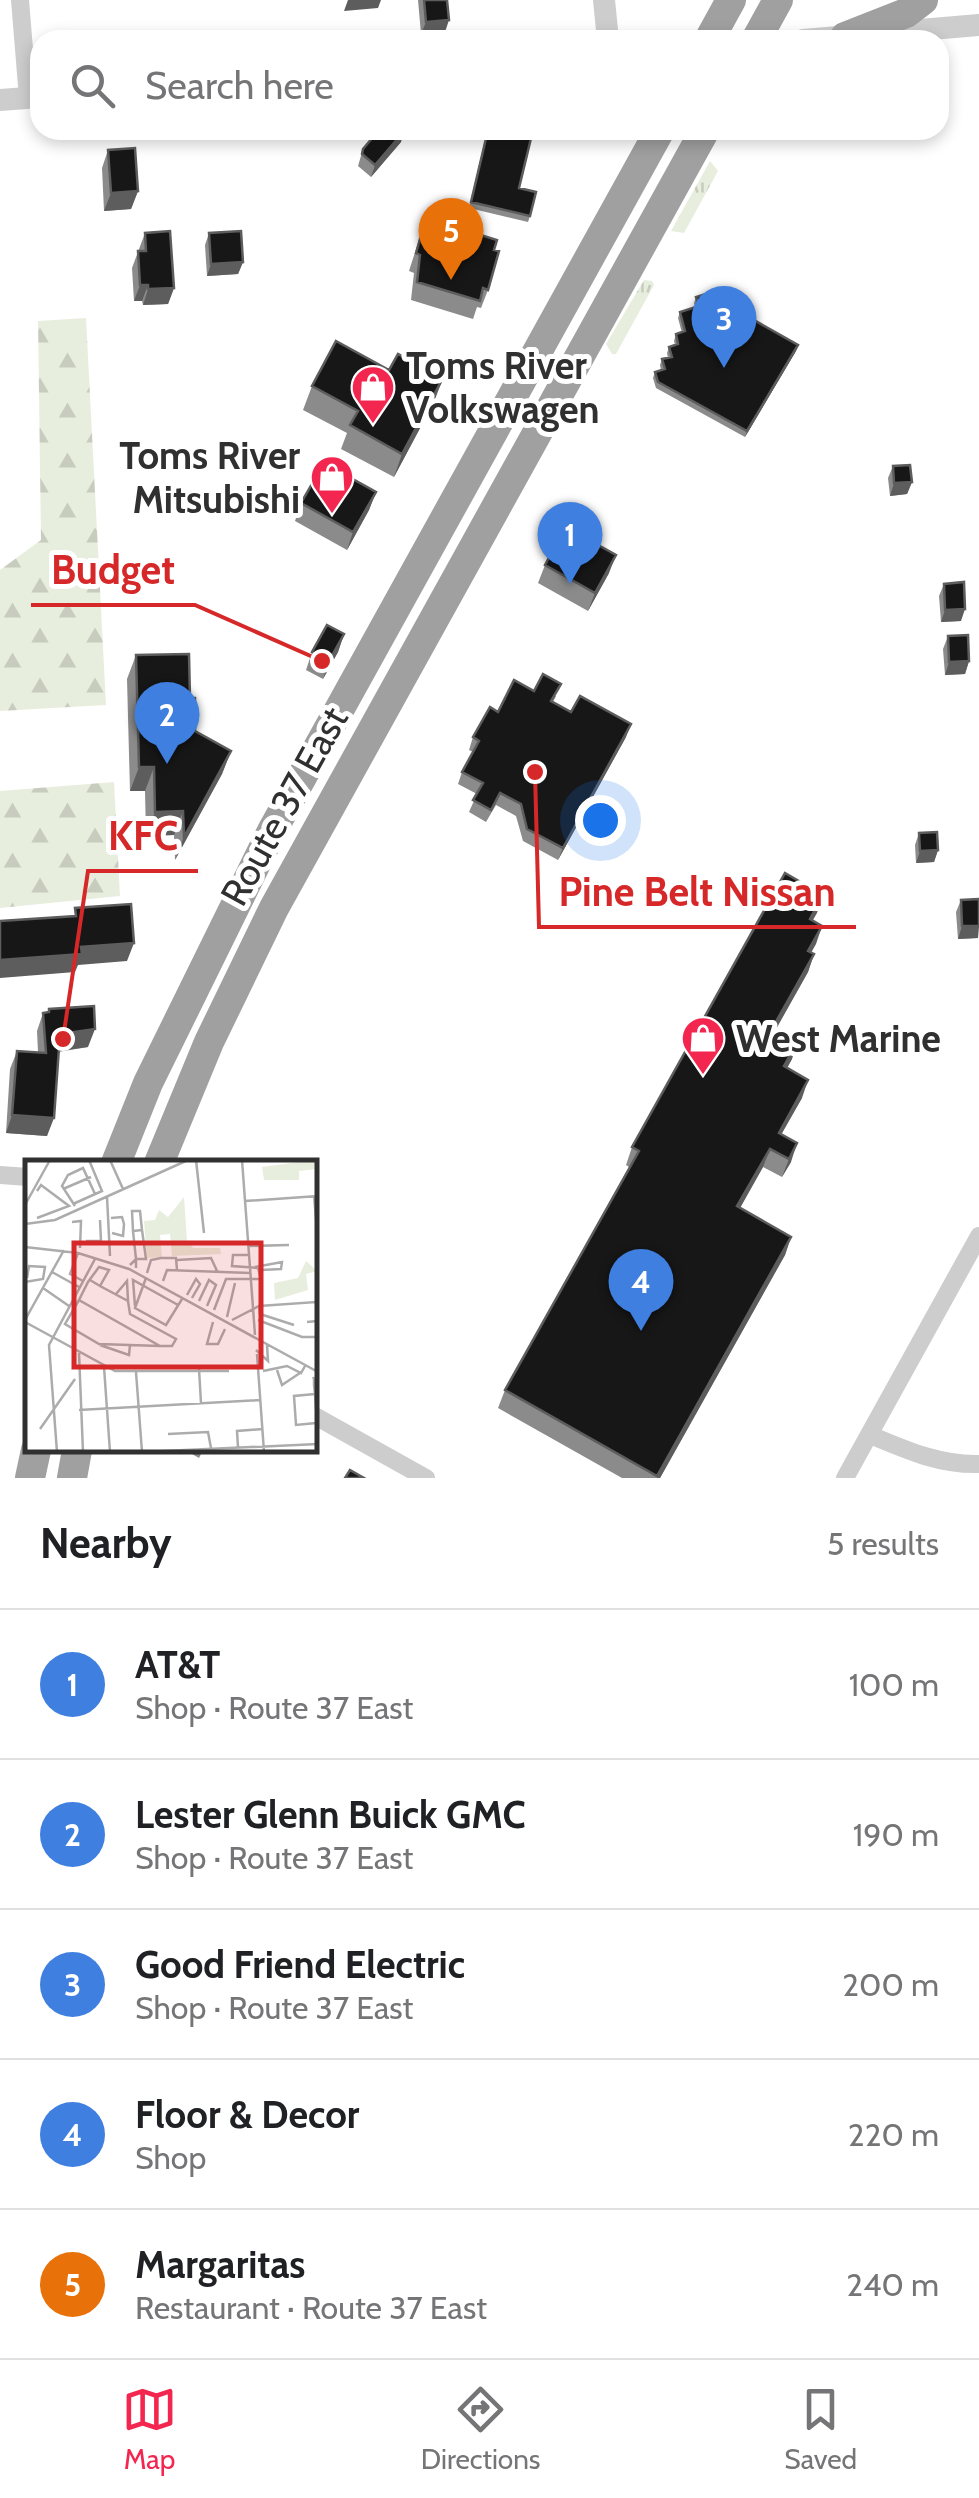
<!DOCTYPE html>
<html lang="en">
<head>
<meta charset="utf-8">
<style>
	body { margin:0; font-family:Cabin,sans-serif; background:#f6f6f6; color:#202124 }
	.you { position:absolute; left:600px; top:820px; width:35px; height:35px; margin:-25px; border:8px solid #fff; border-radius:50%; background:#1a73e8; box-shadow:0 0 0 15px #1a73e833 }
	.badge { display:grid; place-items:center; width:65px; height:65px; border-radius:50%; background:#f32650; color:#fff; font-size:32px; font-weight:700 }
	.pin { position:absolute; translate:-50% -82px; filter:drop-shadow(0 2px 5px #0008) }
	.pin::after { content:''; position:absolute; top:52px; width:35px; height:30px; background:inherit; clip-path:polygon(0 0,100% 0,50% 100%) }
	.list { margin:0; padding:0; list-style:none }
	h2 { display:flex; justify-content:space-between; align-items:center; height:130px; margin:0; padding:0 40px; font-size:42px }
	h2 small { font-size:32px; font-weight:400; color:#757577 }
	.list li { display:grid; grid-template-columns:65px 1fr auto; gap:30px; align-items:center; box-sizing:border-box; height:150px; padding:0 40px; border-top:2px solid #e0e0e0 }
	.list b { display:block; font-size:38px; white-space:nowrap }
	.list p { margin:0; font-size:32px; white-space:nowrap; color:#757577 }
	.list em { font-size:32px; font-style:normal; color:#757577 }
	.icon { flex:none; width:55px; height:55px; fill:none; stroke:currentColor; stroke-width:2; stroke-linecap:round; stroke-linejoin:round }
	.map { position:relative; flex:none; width:979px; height:1478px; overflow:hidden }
	.search { position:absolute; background:#fff; box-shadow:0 5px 15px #0003; left:30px; right:30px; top:30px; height:110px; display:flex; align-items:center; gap:25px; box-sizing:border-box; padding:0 35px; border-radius:30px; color:#757577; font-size:38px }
	.sheet { height:880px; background:#fff }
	nav { display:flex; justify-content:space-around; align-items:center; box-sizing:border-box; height:140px; border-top:2px solid #e0e0e0; background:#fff; font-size:28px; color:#757577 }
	nav a { display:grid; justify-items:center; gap:5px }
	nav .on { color:#f32650 }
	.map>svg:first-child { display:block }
	.grass { fill:url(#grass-tufts) }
	.forest { fill:url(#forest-firs) }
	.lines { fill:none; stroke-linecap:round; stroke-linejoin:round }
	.minor { stroke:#cdcdcd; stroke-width:18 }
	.tertiary { stroke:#cdcdcd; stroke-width:22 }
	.trunk { stroke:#a0a0a0; stroke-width:30 }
	.wall { fill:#8b8b8b }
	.shaded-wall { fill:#5d5d5d }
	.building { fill:#171717; stroke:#5d5d5d; stroke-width:2.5 }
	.labels { text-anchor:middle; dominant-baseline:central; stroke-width:10; stroke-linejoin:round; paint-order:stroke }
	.poi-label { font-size:38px; font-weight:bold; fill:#303030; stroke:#fff; text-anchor:start }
	.street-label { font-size:38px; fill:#303030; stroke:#fff }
	.inset-road { fill:none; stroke:#acacac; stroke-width:2.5 }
	.view { fill:#d62828; fill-opacity:0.15; stroke:#d62828; stroke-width:5 }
	.inset-edge { fill:none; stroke:#303030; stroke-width:5 }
	.leader { fill:none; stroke:#d62828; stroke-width:4 }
	.callout-dot { fill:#d62828; stroke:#fff; stroke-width:4 }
	.callout-label { font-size:40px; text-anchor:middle; font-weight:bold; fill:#d62828; stroke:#fff; stroke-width:10; stroke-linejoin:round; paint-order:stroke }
</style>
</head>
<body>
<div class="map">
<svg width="979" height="1478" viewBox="0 0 979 1478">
	<defs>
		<pattern id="grass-tufts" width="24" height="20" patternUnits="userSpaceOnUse" patternTransform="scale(2.5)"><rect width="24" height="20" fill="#e8eedd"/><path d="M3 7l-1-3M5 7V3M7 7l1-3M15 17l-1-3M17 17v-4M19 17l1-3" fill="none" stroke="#c7ccbe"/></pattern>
		<pattern id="forest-firs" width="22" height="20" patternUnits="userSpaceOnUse" patternTransform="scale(2.5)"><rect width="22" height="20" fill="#e8eedd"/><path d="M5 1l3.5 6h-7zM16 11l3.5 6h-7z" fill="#c7ccbe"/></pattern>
	</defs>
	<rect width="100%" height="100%" fill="#fff"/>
	<path class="grass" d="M710,161L718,171L684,233L671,231Z
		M644,280L652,281L654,285L616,354H612L606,344Z"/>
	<path class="forest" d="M86,318L106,705L0,711V570L41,540L38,321Z
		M114,782L120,896L0,908V791Z"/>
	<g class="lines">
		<path class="minor" d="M20,0L28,98
			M0,1175L28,1177
			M315,1416L426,1478
			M870,1435C906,1450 939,1465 979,1464
			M845,1478L979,1236"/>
		<path class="tertiary" d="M604,0L608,40
			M803,40L979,25
			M0,100L40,97"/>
		<path class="trunk" d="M845,37L906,13L923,0
			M709,40L731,0
			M756,40L778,0
			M116,1163L148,1083L272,831L660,130
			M159,1163L209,1042L274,908L705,130
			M30,1478L36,1450
			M72,1478L77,1450"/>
	</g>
	<path class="wall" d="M418,0H447L445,32L421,34Z
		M487,130H533L519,188L530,216L528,222L469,208Z
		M401,142L371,177L358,166L363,149Z
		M108,150L138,191L131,209L104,211L102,168Z
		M426,218L494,250L488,290L481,308L477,307L473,319L411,300L414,273L409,271Z
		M145,233L174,288L168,304L143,305L142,301H134L132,268Z
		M209,233L243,262L238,274L207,276L205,245Z
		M696,297L713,298L736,310L796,351L745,437L656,388L653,378L655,372L661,370L660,365L662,359L668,358L667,353L669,347L675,345L674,341L676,334L682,333L678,318L680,312L695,307L694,303Z
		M312,386L434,402L394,477L341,449L347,433L303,410Z
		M893,466L912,482L907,494L890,496L888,478Z
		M376,492L369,510L347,550L295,521L301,503Z
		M545,565L609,573L588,611L538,583Z
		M944,584L961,621L941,622L939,596Z
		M344,634L338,652L323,679L306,670L312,652Z
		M948,636L969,661L965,674L945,675L943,649Z
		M136,655L190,698L195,731L231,751L222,774L175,860L174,835L146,836L145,791H130L127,679Z
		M534,691L556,696L553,702L571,712L626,737L558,860L523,841L516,816L496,805L486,822L469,812L477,794L458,784L462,772L473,752L469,750L473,737L498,712Z
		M919,833L938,850L934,862L916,863L915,845Z
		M823,895L812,921L822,926L811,952L814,954L808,972L776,1029L792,1059L787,1068L802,1098L781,1134L791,1162L782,1177L763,1167L740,1208L791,1237L785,1255L660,1478H622L498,1408L505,1390L629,1167L626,1165L632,1147Z
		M979,899L978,938L958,939L956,912L961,900Z
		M49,1009L88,1047L58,1052L47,1136L6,1133L10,1069L17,1051L38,1052L37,1031L43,1013L48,1012Z
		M185,1450H203L199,1458Z"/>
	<path class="shaded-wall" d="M348,0H381L378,8L344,11Z
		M449,20L445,32L421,34L426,22Z
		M405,130L401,142L371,177L375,165Z
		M138,191L131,209L104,211L111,193Z
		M243,262L238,274L207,276L211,264Z
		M140,285H148L142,301H134Z
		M174,288L168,304L143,305L148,289Z
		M798,345L796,351L745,437L747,431Z
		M443,378L434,402L394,477L402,454Z
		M912,482L907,494L890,496L894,483Z
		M376,492L369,510L347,550L353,532Z
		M616,555L609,573L588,611L595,593Z
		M965,609L961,621L941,622L945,610Z
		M344,634L338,652L323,679L329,661Z
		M969,661L965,674L945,675L949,662Z
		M631,724L626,737L558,860L563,848Z
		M231,751L222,774L175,860L184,837Z
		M139,767H154L145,791H130Z
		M183,811L174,835L146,836L155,812Z
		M938,850L934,862L916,863L920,851Z
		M823,895L817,913L803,937L810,919Z
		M822,926L816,944L802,969L808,951Z
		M962,926H979L978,938L958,939Z
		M134,943L127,961L78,965L75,972L0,978V960L81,947Z
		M814,954L808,972L767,1045L773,1027Z
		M95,1029L88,1047L53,1052L60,1034Z
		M798,1041L792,1059L778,1084L784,1066Z
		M808,1080L802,1098L772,1151L779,1133Z
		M12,1115L54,1118L47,1136L6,1133Z
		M797,1143L791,1162L782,1177L789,1159Z
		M770,1149L763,1167L731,1224L737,1206Z
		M791,1237L785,1255L660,1478H657Z"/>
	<path class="building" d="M424,0H447L449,20L426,22Z
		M379,130H405L375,165L362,154L363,149Z
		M488,130H533L519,188L536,192L530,216L471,202Z
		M135,148L138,191L111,193L108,150Z
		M426,218L497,240L494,250L499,251L488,290L483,288L480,301L417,282L420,255L416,253Z
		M170,231L174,288L148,289V285H140L138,251H146L145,233Z
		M241,231L243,262L211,264L209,233Z
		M712,292L713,298L728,306L734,305L736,310L798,345L747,431L658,382L655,372L665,369L662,359L672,357L669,347L678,344L676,334L685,331L680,312L699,306L696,297Z
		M336,341L389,370L398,354L443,378L402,454L350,425L358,411L312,386Z
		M324,463L376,492L353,532L301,503Z
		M910,465L912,482L894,483L893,466Z
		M566,527L616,555L595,593L545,565Z
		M964,582L965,609L945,610L944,584Z
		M327,625L344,634L329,661L312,652Z
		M968,635L969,661L949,662L948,636Z
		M189,654L190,698H195V731L231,751L184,837L183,811L155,812L154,767H139L136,655Z
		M543,674L561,684L551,701L571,712L580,696L631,724L563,848L527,829L521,804L500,793L491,810L473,800L483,783L462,772L479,741L473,737L490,707L498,712L514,680L534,691Z
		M937,832L938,850L920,851L919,833Z
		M785,873L823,895L810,919L822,926L808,951L814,954L773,1027L798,1041L784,1066L808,1080L779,1133L797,1143L789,1159L770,1149L737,1206L791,1237L657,1476L505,1390L639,1151L632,1147Z
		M979,899V926H962L961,900Z
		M131,904L134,943L81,947L82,954L0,960V921L76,916L75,908Z
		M94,1006L95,1029L60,1034L54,1118L12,1115L17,1051L46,1053L43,1013L49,1012V1009Z
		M350,1470L364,1478H345Z"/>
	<defs>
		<g id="shop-pin" transform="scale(2.25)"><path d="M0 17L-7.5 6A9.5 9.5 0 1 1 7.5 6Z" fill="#f32650" stroke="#fff"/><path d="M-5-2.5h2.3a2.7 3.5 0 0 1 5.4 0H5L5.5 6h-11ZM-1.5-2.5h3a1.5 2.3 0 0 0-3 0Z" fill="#fff"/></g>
	</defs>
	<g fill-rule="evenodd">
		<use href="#shop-pin" x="373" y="387"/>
		<use href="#shop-pin" x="332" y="477"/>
		<use href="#shop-pin" x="703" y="1038"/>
	</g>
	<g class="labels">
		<g class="poi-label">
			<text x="406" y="365">Toms River<tspan x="406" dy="44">Volkswagen</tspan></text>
			<text x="300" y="455" text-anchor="end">Toms River<tspan x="300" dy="44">Mitsubishi</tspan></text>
			<text x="736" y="1038">West Marine</text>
		</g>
		<g class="street-label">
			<text transform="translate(284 806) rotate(-61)">Route 37 East</text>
		</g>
	</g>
	<g transform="translate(25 1160)">
		<rect width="292" height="292" fill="#fff"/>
		<path d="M289,0L291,9L274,11V20H239L237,7ZM159,37L162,80L168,88H195L196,94L147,96L145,74L135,75L137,97L122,98L119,61L130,60L134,50L143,57ZM281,101L292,111L281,114L283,130L250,140L249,123L273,118Z" fill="#e8eedd"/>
		<path class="inset-road" d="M85,0L98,29M171,0L179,73M217,0L230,175M38,29L66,17M289,36L293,81M82,37L85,96M220,41L293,36M48,44L77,31L64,0M0,45L25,0M50,46L37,26L43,15L58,8L70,34M12,58L44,46L16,25L12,31M86,58L97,57L99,64L98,76L87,73M47,62L56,61L55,88M0,64L30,60L163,0M108,71L107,51H115L117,70M61,81H76L75,60M224,86L264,85M0,87L53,93L104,109L293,212M53,93L45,114L58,121M152,100L186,98L193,113M105,105L111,99H121L117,70L108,71L111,99V108M230,107L257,102L256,109L235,110M27,112L54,127M122,113L126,100L136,98H151L152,110M121,118L110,148L141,165L157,139M65,120L75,126L103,141L105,154L151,179L147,186H135L54,140L63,122L74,107L84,110L75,126M138,121L142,110L225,113M0,122L18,119L20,107L4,106L2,118M18,128L44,146M91,134L102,121L103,141M162,135L171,119L175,124L167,138M54,140L40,164L74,184L135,186M174,141L184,120L191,125L182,146M110,146L108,120L153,145M234,146L291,142L292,161L282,162M189,150L201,119H236L233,108L207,106L208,95H224M202,157L210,123M0,160L39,90M207,160L234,146L235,154L269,165M233,160L277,177H293M0,162L90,211H204M188,162L182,184H193L200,169M75,185L104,195L105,185M231,190L243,201L242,185M54,193L58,292M232,194L239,292M79,207L85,292M174,209L176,243M252,210L257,225L275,213M238,211L262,206L276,213L280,206M111,212L117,292M288,217L289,219V225L290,234L292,262L291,263L271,265L269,236L290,234M54,250L235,240M15,269L50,219M143,274L183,272L186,288M213,287L212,271L237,269M32,292L24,185L70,99M117,292L293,284"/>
		<path class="view" d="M49,83H236V207H49Z"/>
		<rect width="292" height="292" class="inset-edge"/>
	</g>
	<path class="leader" d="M322 661L195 605H31M63 1039L88 871H198M535 772L539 927H856"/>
	<g class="callout-dot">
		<circle cx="322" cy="661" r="10"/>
		<circle cx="63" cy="1039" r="10"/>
		<circle cx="535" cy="772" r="10"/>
	</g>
	<g class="callout-label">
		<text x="113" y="584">Budget</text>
		<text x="143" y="850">KFC</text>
		<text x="697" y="906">Pine Belt Nissan</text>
	</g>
</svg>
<div class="you"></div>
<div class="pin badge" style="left:570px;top:584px;background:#3f7fe0">1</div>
<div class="pin badge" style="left:167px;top:764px;background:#3f7fe0">2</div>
<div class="pin badge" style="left:724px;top:368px;background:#3f7fe0">3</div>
<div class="pin badge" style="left:641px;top:1331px;background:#3f7fe0">4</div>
<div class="pin badge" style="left:451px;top:280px;background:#e8710a">5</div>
<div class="search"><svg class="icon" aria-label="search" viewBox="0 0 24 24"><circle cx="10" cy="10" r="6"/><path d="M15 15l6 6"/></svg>Search here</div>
</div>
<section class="sheet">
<h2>Nearby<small>5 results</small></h2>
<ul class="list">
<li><span class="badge" style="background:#3f7fe0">1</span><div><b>AT&amp;T</b><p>Shop · Route 37 East</p></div><em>100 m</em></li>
<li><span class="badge" style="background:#3f7fe0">2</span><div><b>Lester Glenn Buick GMC</b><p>Shop · Route 37 East</p></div><em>190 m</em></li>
<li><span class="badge" style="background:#3f7fe0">3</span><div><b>Good Friend Electric</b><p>Shop · Route 37 East</p></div><em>200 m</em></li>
<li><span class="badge" style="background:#3f7fe0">4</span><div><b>Floor &amp; Decor</b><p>Shop</p></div><em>220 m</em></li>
<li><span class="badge" style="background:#e8710a">5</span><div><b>Margaritas</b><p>Restaurant · Route 37 East</p></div><em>240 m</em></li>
</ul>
</section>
<nav>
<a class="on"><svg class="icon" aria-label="map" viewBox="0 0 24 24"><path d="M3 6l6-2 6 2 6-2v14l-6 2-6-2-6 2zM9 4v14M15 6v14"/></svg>Map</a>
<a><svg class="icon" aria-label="directions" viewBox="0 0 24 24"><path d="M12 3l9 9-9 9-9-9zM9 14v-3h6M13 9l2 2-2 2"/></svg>Directions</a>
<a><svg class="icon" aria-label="saved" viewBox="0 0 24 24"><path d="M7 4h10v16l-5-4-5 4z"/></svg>Saved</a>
</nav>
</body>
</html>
